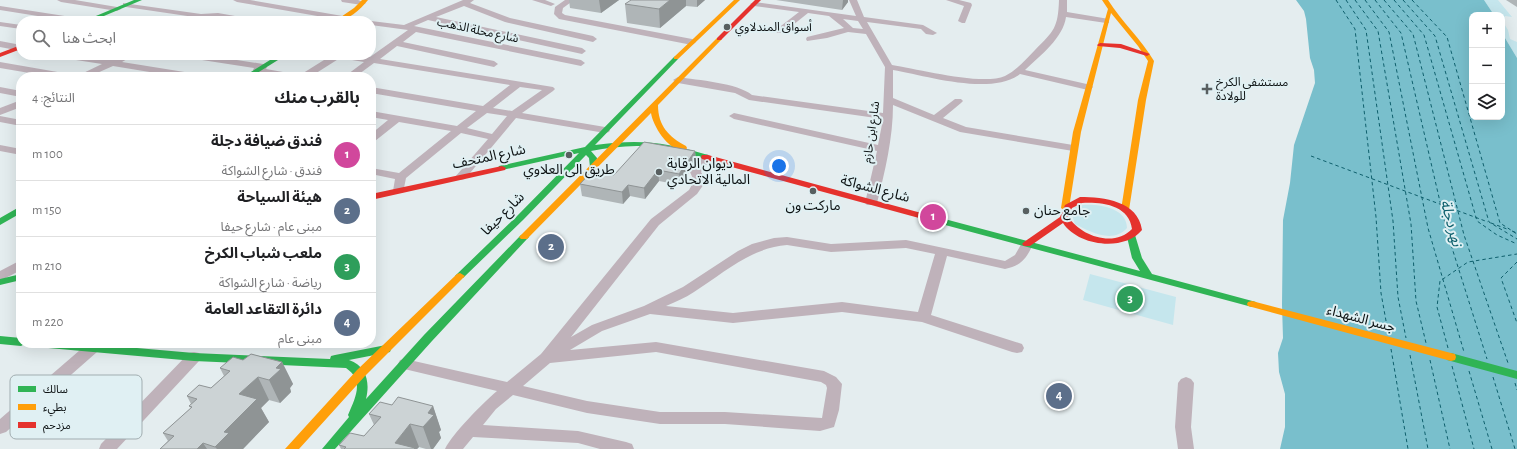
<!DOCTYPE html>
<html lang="ar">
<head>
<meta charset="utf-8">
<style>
	body { margin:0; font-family:"Alegreya Sans","Noto Sans Arabic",sans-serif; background:#f6f6f6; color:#202124; direction:rtl }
	.controls { position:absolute; right:12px; top:12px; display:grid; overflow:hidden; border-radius:8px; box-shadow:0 4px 16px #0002 }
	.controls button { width:36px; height:36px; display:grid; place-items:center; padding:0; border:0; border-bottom:1px solid #e0e0e0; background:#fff; color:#202124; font:20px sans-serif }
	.you { position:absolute; left:779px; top:166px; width:14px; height:14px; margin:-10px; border:3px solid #fff; border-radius:50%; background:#1a73e8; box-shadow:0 0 0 6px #1a73e833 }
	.badge { display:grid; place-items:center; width:26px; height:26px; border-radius:50%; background:#111827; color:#fff; font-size:13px; font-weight:700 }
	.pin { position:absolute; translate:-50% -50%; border:2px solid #fff; box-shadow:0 1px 4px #0006 }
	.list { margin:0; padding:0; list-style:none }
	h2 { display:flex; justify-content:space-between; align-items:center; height:52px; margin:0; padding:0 16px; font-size:17px }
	h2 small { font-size:13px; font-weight:400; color:#757577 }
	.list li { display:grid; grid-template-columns:26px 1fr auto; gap:12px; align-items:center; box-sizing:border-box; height:56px; padding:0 16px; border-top:1px solid #e0e0e0 }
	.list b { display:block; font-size:15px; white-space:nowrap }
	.list p { margin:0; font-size:13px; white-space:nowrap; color:#757577 }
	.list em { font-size:13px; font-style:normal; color:#757577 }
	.icon { flex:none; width:22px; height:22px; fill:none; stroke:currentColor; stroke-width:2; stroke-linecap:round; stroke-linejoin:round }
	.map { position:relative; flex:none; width:1517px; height:449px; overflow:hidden; direction:ltr }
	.search { position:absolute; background:#fff; box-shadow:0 4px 16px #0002; left:16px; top:16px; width:360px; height:44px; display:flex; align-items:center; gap:10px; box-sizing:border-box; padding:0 14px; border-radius:16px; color:#757577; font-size:15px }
	.panel { position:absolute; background:#fff; box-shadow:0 4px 16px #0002; left:16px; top:72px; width:360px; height:276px; border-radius:16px; direction:rtl }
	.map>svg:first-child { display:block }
	.green { fill:#c5e6ed }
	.water { fill:#79bfcc }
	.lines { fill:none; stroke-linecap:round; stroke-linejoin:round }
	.ferry { stroke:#0e5f6c; stroke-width:1; stroke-dasharray:3.5 3; stroke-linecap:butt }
	.street { fill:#bfb2ba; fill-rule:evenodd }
	.fast { fill:#30b455; fill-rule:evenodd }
	.slow { fill:#ff9f0a; fill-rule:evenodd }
	.jam { fill:#e5322d; fill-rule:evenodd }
	.wall { fill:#afb5b7 }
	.shaded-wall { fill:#8f9495 }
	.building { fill:#ccd3d5; stroke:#8f9495 }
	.poi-dot { fill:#585f60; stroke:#e0f0f3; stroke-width:1.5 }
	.labels { text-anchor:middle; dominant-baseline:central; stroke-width:4; stroke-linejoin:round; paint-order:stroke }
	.far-poi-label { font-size:12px; fill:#0d1213; stroke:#e0f0f3; text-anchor:start }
	.far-street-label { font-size:12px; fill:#0d1213; stroke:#e0f0f3 }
	.street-label { font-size:14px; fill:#0d1213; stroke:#e0f0f3 }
	.poi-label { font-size:14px; fill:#0d1213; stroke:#e0f0f3; text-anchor:start }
	.water-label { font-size:15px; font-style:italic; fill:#0e5f6c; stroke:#e0f0f3 }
	.key { fill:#e0f0f3; stroke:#a1adb0; stroke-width:1 }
	.key-label { font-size:11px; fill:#0d1213 }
</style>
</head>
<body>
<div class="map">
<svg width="1517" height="449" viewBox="0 0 1517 449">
	<rect width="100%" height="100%" fill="#e4edef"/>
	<path class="green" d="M1484,0H1498L1512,17L1505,16V20L1503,22L1508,30L1510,39L1517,42V58L1502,33V15H1494Z
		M1083,205C1099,204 1127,208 1127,228C1113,244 1090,232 1075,224L1071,212L1075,207Z
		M1090,274L1176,297L1173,325L1083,300Z"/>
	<path class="water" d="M1296,0H1484L1494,15H1472V117H1502V33L1517,58V449H1280L1285,427V394L1279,372L1278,353L1283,338L1282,305L1283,220L1290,183L1294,145L1315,83L1314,70L1310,58L1306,19L1304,11Z"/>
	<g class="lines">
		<path class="ferry" d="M1336,0L1355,29L1376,217L1381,293L1388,332
			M1346,0L1366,30L1393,221L1398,297L1406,338
			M1355,0L1378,31L1411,224L1416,301L1426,343
			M1365,0L1389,32L1428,228L1464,352
			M1375,0L1401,33L1447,232L1487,359
			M1384,0L1413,34L1464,235L1508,363
			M1394,0L1424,35L1477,221L1497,235L1517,244
			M1403,0L1435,36L1489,222L1517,239
			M1412,0L1447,37L1500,223L1517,234
			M1311,156L1488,222
			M1491,223L1507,229
			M1512,231L1517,233
			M1517,262L1501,278L1517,323
			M1448,348L1437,307L1440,281L1468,262L1517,254
			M1391,349L1408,449
			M1410,355L1428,449
			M1430,360L1450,449
			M1452,366L1474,449
			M1469,371L1492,449
			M1493,377L1515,449
			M1515,383L1517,390"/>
		<path class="street" d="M57,0H75L117,7L121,9L117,11L61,2Z
			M233,0H250L360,19L364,21H346L237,2Z
			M341,0H358L366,3L362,5L342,2Z
			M463,0H474L470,3L510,18L593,36L597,39L593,42L505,22L464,6L436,17L582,48L586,51L582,54L428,20L414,26L581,60L585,63L581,66L416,32L403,42L494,61L498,64L494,67L397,46L380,59L553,87L555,89L553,91L522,113L605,127L610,130L609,132L605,133L516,118L465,179L461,180L455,177L488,139L461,133L406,178L403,193H395L393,191L395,179L371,174V168L399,173L451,131L399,122L375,141L371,142V134L388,120L371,117V111L457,126L476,111L371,93V87L483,106L510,85L374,63L355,77H344L364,62L340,58L310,77H281L254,72L253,70L254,68L189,58L185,55H205L263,64L267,67L266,69L300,75L332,55H356L370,57L408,30L371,25V21H369H371L404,25ZM520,87L542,90L512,111L493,108ZM487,113L507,116L492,134L467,128Z
			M532,0H545L555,4L551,6Z
			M565,0H574L563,8L562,13L565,15L692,39L696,42L692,45L559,19L554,14L555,7Z
			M849,0H857L864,17L923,25L937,33L933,35L926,34L921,29L867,22L892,65C918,69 982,86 1005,76C1017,70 1026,59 1035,50C1054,31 1058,28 1059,0H1067V12L1109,19V23H1106L1066,17C1063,38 1041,55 1025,70L1091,85L1093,87L1091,89L1088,90L1020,74C991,96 927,76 893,70V98L934,115L955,99H961L963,101L961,103L943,118L966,127L1073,145L1078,148L1073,151L960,132L893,105C893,138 885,171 877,203L875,205H867L865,203L877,151L734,119L729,116L734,113L878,145L883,119L749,100L735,93L678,83L673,80L678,77C697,80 738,83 752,95L883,113L885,67L866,34L848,32L827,38L807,41L806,39L807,37L844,28L829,16L808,13L783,33H777L776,31L777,29L799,12L754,6L750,4L754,2L856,16ZM843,19L858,21L863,29L853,28Z
			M946,0H959L971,3L972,5L965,23H962L958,21L964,6Z
			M123,3L201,14L218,13L252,19L256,21H238L218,17L201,18L126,7H123Z
			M0,6L84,19L88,21H69L0,10Z
			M0,22L21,25V29L0,26Z
			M0,41L21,45V51L0,47Z
			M59,55H79L111,60L123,55H134L122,62L197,74L202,77H180L113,66L88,77H75L102,64L63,58Z
			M0,62L69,74L74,77H53L0,68Z
			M0,87L21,91V97L0,93Z
			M21,100V107L0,115V108Z
			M0,116L21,120V126L0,122Z
			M0,145L21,149V155L0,151Z
			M707,154L712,157L701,172L706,181L697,194L659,225L571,337L592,325L644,306L683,287L738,251L752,244L774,238L787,237L831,244L906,240L1005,261L1015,255L1023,241H1031L1033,244C1027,258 1021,266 1005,269L947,256L931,315L1022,344L1024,348L1022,352L1017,353L1012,352L922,322L842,312L733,323L650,314L602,331L570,350L656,342L824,371L836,377L842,384L839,410L834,427L820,431L725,424H660L587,413L513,395L496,409L483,425L578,431L626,442L632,444L634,449H600L578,443L473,437L463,449H445C453,433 482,404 497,391L400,368L398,364L400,360L405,359L507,382L541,354L651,219L689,190L694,181L690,172L703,155ZM787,245L831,252L906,248L935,254L918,312L842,302L733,313L666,306C675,302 685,298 694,292C724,273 750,248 787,245ZM656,352L821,382L826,385L827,388L822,418L725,412H660L587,401L523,386L550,363Z
			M21,260V270L0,281V271Z
			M92,343L97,344L99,348L97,352L6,432L0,434V419L87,344Z
			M194,352L199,353L201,357L199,361L117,449H99L101,444L189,353Z
			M1186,377L1191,379L1194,383L1191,427L1194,449H1178L1175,427L1178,383L1181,379Z"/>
		<path class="fast" d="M134,0H142L92,21H84Z
			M278,55H286L251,77H243Z
			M676,56L678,57V59L595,145C640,139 665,142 708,155L709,157L708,159H705C690,156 675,150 660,148C637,144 613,147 591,151L597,158L596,167H590L589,158L586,155L523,220L463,278H457L455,276L457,274L517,216L579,153L502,170L498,168L499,166L585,147L674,57Z
			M21,206V213L0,225V218Z
			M922,213L1140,271L1132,258L1127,237L1132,234L1135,235L1142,258L1152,274L1256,302L1257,304L1256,306L1252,307L919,218L918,216Z
			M524,234L529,237L527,239L432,341L335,449H322L349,417L348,415C355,398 365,381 346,368L194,361L37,347L33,346L32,343H80L194,353L330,359L331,356L335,355L386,345L390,346L391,349L390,352L349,360C367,366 370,383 366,399L424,335L521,235Z
			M21,274V280L0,285V279Z
			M0,336L21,338V343H26L21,346L0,344Z
			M1451,353L1517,371V379L1447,360L1446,357L1447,354Z"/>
		<path class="slow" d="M362,0H368C360,10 348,21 335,21L354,8Z
			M734,0H740L678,59H674V57Z
			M1102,0H1108C1122,22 1141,39 1154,61L1146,100L1129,210L1125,213L1121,210L1138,100L1148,61L1138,46L1111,13L1081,132L1069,208L1065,211L1061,208L1073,132L1108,9Z
			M717,38L722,39L658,105C658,126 669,137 686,146L687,148L686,150C669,153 653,126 651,113L527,239H521L519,237L521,235Z
			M460,273L465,276L365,376L299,449H285L357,370L457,274Z
			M1252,301L1451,353L1455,354L1456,357L1455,360L1451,361L1248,306L1247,304L1248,302Z"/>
		<path class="jam" d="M755,0H761L721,40H717V38Z
			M1100,43L1121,44L1150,54L1147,56L1120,48L1098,46L1097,45Z
			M21,45V49L0,57V53Z
			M702,155H708L925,214L926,216L922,219L919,218L702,159L701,157Z
			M502,166L506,168L505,170L371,200V194Z
			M1080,197C1104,197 1138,201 1142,230C1124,252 1078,246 1063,223L1030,246H1024L1022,244L1024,242L1060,217L1065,205ZM1082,203C1102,202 1129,205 1132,229C1114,248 1080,236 1068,216L1072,208Z"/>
	</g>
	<path class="wall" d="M569,0H619L601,13L570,8Z
		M631,0H705L697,7L686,6L660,28L627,23L625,4Z
		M776,0H848V2L842,10Z
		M1506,0H1517V7Z
		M695,151L696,162L680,185L659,181L645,199L630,196L623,204L582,196L580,184L614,175Z
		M243,360L282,362L293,384L290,388L291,392L280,403L269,400L261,408L269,422L243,449H160L168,441L163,433L191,408L189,406L191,404L187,396L211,388L224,376L220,368Z
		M392,405L433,406L441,430L439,432L441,438L433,449H426L419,447L417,449H341L339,445L364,436L374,425L369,414Z"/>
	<path class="shaded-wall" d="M599,0H619L601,13Z
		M670,0H686V6L660,28L659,9Z
		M697,0H705L697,7Z
		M843,0H848V2L842,10Z
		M695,151L696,162L680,185L679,174Z
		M658,170L659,181L645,199L644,188Z
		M628,185L630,196L623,204L622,192Z
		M282,362L293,384L290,388L291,392L280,403L269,380L276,368Z
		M258,377L269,400L261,408L269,422L243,449H217L215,447L224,432L239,394Z
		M433,406L441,430L439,432L441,438L433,449H431L423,427L428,413Z
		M410,424L419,447L417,449H397L395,443Z
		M203,443L207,449H197Z"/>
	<path class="building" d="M631,0H670L659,9L625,4Z
		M644,142L695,151L679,174L658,170L644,188L628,185L622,192L580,184L592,171L614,175Z
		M251,354L282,362L276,368L281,369L269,380L258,377L239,394L257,399L224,432L229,433L215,447L203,443L197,449H160L174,436L163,433L192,407L189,406L197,399L187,396L199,385L211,388L230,371L220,368L233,357L243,360Z
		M398,397L433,406L428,413L434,415L423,427L410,424L395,443L415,448L414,449H344L346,447L339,445L350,433L364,436L381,417L369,414L380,402L392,405Z"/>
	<g class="poi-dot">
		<circle cx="727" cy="27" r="4"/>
		<path d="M1205 83h4v4h4v4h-4v4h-4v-4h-4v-4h4z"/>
		<circle cx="569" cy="155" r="4"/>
		<circle cx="659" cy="172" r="4"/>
		<circle cx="813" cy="191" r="4"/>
		<circle cx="1026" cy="211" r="4"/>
	</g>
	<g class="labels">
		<g class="far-poi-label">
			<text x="735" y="27">أسواق المندلاوي</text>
			<text x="1216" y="82">مستشفى الكرخ<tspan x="1216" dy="14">للولادة</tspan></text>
		</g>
		<g class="far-street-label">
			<text transform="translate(478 30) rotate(12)">شارع محلة الذهب</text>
			<text transform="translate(871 132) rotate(-82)">شارع ابن حازم</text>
		</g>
		<g class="street-label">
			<text transform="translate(489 157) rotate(-12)">شارع المتحف</text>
			<text transform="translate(875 189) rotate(15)">شارع الشواكة</text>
			<text transform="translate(503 214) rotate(-45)">شارع حيفا</text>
			<text transform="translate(1361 319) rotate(15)">جسر الشهداء</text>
		</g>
		<g class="poi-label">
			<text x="667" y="164">ديوان الرقابة<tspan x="667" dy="16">المالية الاتحادي</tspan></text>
			<text x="569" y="170" text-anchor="middle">طريق الى العلاوي</text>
			<text x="813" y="206" text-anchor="middle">ماركت ون</text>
			<text x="1034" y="211">جامع حنان</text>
		</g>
		<g class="water-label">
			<text transform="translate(1451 223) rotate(75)">نهر دجلة</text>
		</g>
	</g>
	<rect x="10" y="375" width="132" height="64" rx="6" class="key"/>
	<rect x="18" y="386" width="18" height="6" fill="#30b455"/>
	<rect x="18" y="404" width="18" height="6" fill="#ff9f0a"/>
	<rect x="18" y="422" width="18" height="6" fill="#e5322d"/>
	<g class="key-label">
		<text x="43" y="393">سالك</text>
		<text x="43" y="411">بطيء</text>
		<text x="43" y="429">مزدحم</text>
	</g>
</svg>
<div class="controls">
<button>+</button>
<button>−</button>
<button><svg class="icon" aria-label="layers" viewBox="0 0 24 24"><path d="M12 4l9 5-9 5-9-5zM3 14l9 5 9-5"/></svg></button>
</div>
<div class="you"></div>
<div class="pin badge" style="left:933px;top:217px;background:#d1479c">1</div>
<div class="pin badge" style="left:551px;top:247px;background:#5c6f8a">2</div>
<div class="pin badge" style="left:1130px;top:299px;background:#2e9e5b">3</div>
<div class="pin badge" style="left:1059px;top:396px;background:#5c6f8a">4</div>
<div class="search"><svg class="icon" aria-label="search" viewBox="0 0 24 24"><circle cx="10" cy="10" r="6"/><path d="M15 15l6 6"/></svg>ابحث هنا</div>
<section class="panel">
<h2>بالقرب منك<small>النتائج: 4</small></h2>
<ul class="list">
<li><span class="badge" style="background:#d1479c">1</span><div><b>فندق ضيافة دجلة</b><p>فندق · شارع الشواكة</p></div><em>100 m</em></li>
<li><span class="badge" style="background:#5c6f8a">2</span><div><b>هيئة السياحة</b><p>مبنى عام · شارع حيفا</p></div><em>150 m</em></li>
<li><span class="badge" style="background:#2e9e5b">3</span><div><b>ملعب شباب الكرخ</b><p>رياضة · شارع الشواكة</p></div><em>210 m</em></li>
<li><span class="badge" style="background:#5c6f8a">4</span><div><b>دائرة التقاعد العامة</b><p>مبنى عام</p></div><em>220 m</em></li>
</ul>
</section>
</div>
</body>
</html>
